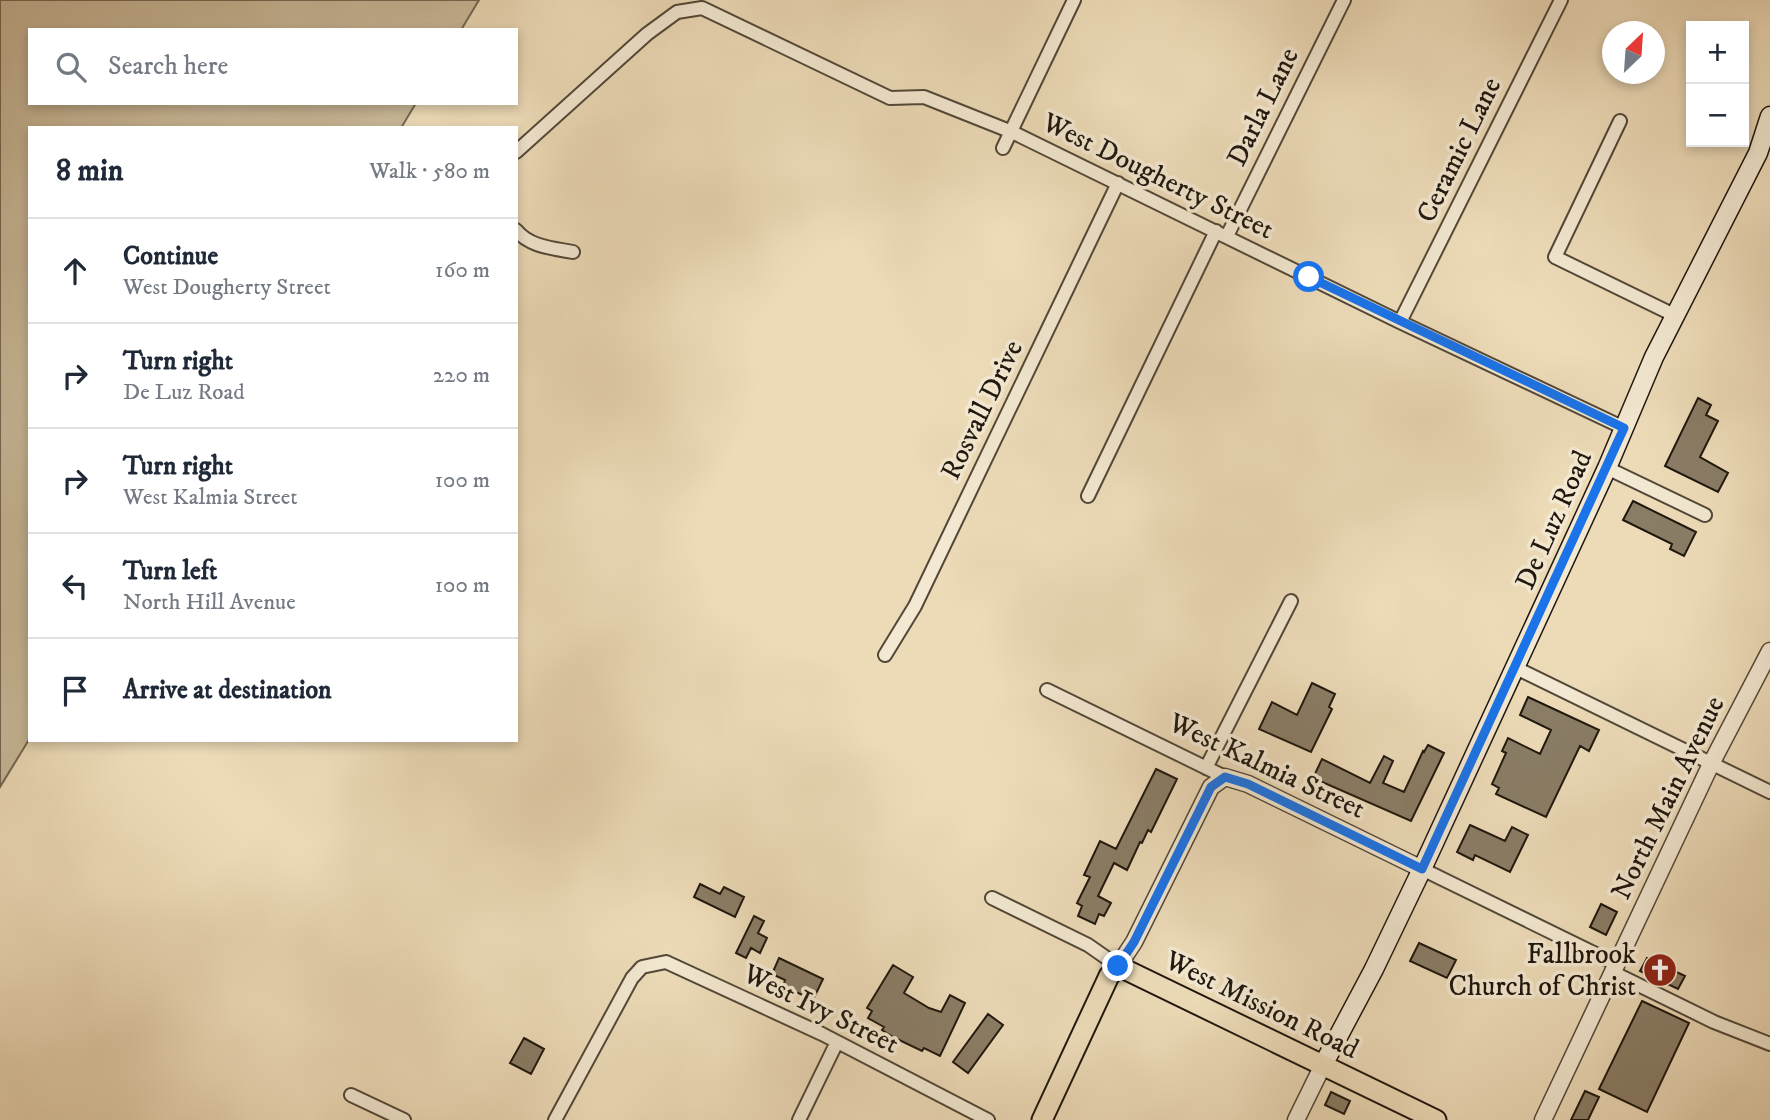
<!DOCTYPE html>
<html lang="en">
<head>
<meta charset="utf-8">
<style>
	body { margin:0; font-family:"IM FELL DW Pica",serif; background:#f6f6f7; color:#1f2937 }
	.controls { position:absolute; right:21px; top:21px; display:grid; overflow:hidden; border-radius:0px; box-shadow:0 4px 10px #0003 }
	.controls button { width:63px; height:63px; display:grid; place-items:center; padding:0; border:0; border-bottom:2px solid #e0e1e3; background:#fff; color:#1f2937; font:35px sans-serif }
	.compass { position:absolute; left:1602px; top:21px; width:63px; height:63px; border-radius:50%; background:#fff; box-shadow:0 4px 10px #0003; rotate:25deg }
	.stop { position:absolute; width:21px; height:21px; margin:-16px; border:5px solid #1a73e8; border-radius:50%; background:#fff }
	.stop.end { background:#1a73e8; border-color:#fff; box-shadow:0 2px 7px #0008 }
	.list { margin:0; padding:0; list-style:none }
	h2 { display:flex; justify-content:space-between; align-items:center; height:91px; margin:0; padding:0 28px; font-size:30px }
	h2 small { font-size:23px; font-weight:400; color:#747a83 }
	.list li { display:grid; grid-template-columns:46px 1fr auto; gap:21px; align-items:center; box-sizing:border-box; height:105px; padding:0 28px; border-top:2px solid #e0e1e3 }
	.list b { display:block; font-size:26px; white-space:nowrap }
	.list p { margin:0; font-size:23px; white-space:nowrap; color:#747a83 }
	.list em { font-size:23px; font-style:normal; color:#747a83 }
	.icon { flex:none; width:38px; height:38px; fill:none; stroke:currentColor; stroke-width:2; stroke-linecap:round; stroke-linejoin:round }
	.map { position:relative; flex:none; width:1770px; height:1120px; overflow:hidden }
	.search { position:absolute; background:#fff; box-shadow:0 4px 10px #0003; left:28px; top:28px; width:490px; height:77px; display:flex; align-items:center; gap:18px; box-sizing:border-box; padding:0 24px; border-radius:0px; color:#747a83; font-size:26px }
	.panel { position:absolute; background:#fff; box-shadow:0 4px 10px #0003; left:28px; top:126px; width:490px; height:616px; border-radius:0px }
	.map>svg:first-child { display:block }
	.green { fill:#caba9b; stroke:#746854; stroke-width:2 }
	.building { fill:#8a7d66; stroke:#1f170e; stroke-width:2 }
	.lines { fill:none; stroke-linecap:round; stroke-linejoin:round }
	.minor-casing { stroke:#524838; stroke-width:16 }
	.tertiary-casing { stroke:#524838; stroke-width:19 }
	.secondary-casing { stroke:#1f170e; stroke-width:21 }
	.primary-casing { stroke:#1f170e; stroke-width:23 }
	.minor { stroke:#f3e8d1; stroke-width:12 }
	.tertiary { stroke:#f3e8d1; stroke-width:16 }
	.secondary { stroke:#f3e8d1; stroke-width:18 }
	.primary { stroke:#eddbb8; stroke-width:19 }
	.route { stroke:#1a73e8; stroke-width:9 }
	.labels { text-anchor:middle; dominant-baseline:central; stroke-width:7; stroke-linejoin:round; paint-order:stroke }
	.street-label { font-size:28px; fill:#1f170e; stroke:#f3e8d1 }
	.poi-label { font-size:28px; fill:#1f170e; stroke:#f3e8d1; text-anchor:end }
</style>
</head>
<body>
<div class="map">
<svg width="1770" height="1120" viewBox="0 0 1770 1120">
	<rect width="100%" height="100%" fill="#eddbb8"/>
	<filter id="stains"><feTurbulence type="fractalNoise" baseFrequency=".00286" numOctaves="4"/><feColorMatrix values="0 0 0 0 .2 0 0 0 0 .09 0 0 0 0 .02 0 0 0 .5 -.17"/></filter>
	<radialGradient id="worn" r=".72"><stop offset=".6" stop-color="#630" stop-opacity="0"/><stop offset="1" stop-color="#630" stop-opacity=".3"/></radialGradient>
	<path class="green" d="M0,0H479L461,30H30V103H416L401,128H30V738L0,787Z"/>
	<path class="building" d="M1698,398L1711,405L1706,415L1718,421L1700,457L1728,473L1718,492L1665,466Z
		M1633,501L1696,532L1684,556L1670,549L1672,544L1623,520Z
		M1312,683L1335,694L1329,707L1332,709L1311,752L1259,729L1272,702L1297,715Z
		M1528,697L1599,730L1589,751L1580,746L1546,817L1496,794L1499,788L1492,784L1506,753L1502,751L1508,738L1540,754L1551,730L1520,715Z
		M1428,745L1444,753L1411,821L1313,778L1322,759L1370,783L1384,756L1393,761L1383,783L1404,792L1423,751L1424,752Z
		M1156,769L1177,779L1151,832L1148,830L1142,843L1140,842L1127,870L1114,863L1098,896L1111,903L1104,916L1099,914L1095,924L1078,916L1082,906L1077,903L1090,877L1084,875L1100,841L1116,849Z
		M1470,825L1505,841L1512,827L1528,835L1510,872L1475,855L1473,860L1457,852Z
		M700,884L720,894L724,887L744,897L735,917L694,897Z
		M1601,904L1617,912L1606,935L1590,927Z
		M754,916L764,921L758,933L767,938L760,953L751,948L746,958L736,953Z
		M1419,943L1456,960L1447,978L1410,961Z
		M779,958L823,979L813,1000L783,986L785,980L772,974Z
		M1647,958L1685,976L1678,989L1640,971Z
		M893,965L913,977L904,993L929,1008L941,1012L950,995L965,1003L940,1056L924,1048L922,1051L893,1037L882,1030L884,1027L868,1018L872,1011L867,1008Z
		M1642,1001L1689,1023L1647,1112L1599,1089Z
		M988,1014L1003,1025L968,1073L953,1062Z
		M524,1038L544,1049L531,1074L510,1063Z
		M1585,1091L1599,1097L1588,1120H1571Z
		M1331,1092L1350,1101L1344,1114L1325,1105Z"/>
	<g class="lines">
		<g class="minor-casing">
			<path id="minor" d="M1620,121L1555,257L1674,315
				M1003,148L1074,0
				M516,152L647,34L677,12L702,8L890,98L924,97L1012,132L1400,322L1624,428
				M516,230C530,247 552,248 573,252
				M1227,236L1344,0
				M1400,322L1561,0
				M1607,468L1705,515
				M1088,496L1216,231
				M885,655L915,606L1118,183
				M1516,668L1770,792
				M1047,690L1225,777
				M1206,768L1291,601
				M1422,869L1616,964
				M992,898L1088,945L1118,966
				M1612,972L1714,1022L1770,1044
				M351,1095L404,1120
				M555,1120L632,978L642,967L666,962L822,1034L988,1120
				M799,1120L837,1042"/>
		</g>
		<g class="tertiary-casing">
			<path id="tertiary" d="M1118,966L1134,942L1211,787L1225,777L1248,784L1422,869
				M1296,1120L1323,1065
				M1543,1120L1711,764L1770,651"/>
		</g>
		<g class="secondary-casing">
			<path id="secondary" d="M1323,1065L1374,969L1422,869L1607,468L1654,357L1758,153L1770,116"/>
		</g>
		<g class="primary-casing">
			<path id="primary" d="M1042,1120L1109,976L1118,966L1436,1120"/>
		</g>
		<use href="#minor" class="minor"/>
		<use href="#tertiary" class="tertiary"/>
		<use href="#secondary" class="secondary"/>
		<use href="#primary" class="primary"/>
	</g>
	<g class="lines">
		<path class="route" d="M1118,966L1134,942L1211,787L1225,777L1248,784L1422,869L1624,428L1309,277"/>
	</g>
	<defs>
		<g id="church-disc" transform="scale(1.75)"><circle r="9.5" fill="#8f2418" stroke="#f3e8d1"/><path d="M-1.2-6h2.4v3.5h3.3v2.4h-3.3V6h-2.4V-.1h-3.3v-2.4h3.3Z" fill="#fff"/></g>
	</defs>
	<g fill-rule="evenodd">
		<use href="#church-disc" x="1660" y="970"/>
	</g>
	<g class="labels">
		<g class="street-label">
			<text transform="translate(1263 107) rotate(-64)">Darla Lane</text>
			<text transform="translate(1459 150) rotate(-64)">Ceramic Lane</text>
			<text transform="translate(1158 176) rotate(26)">West Dougherty Street</text>
			<text transform="translate(982 410) rotate(-64)">Rosvall Drive</text>
			<text transform="translate(1554 520) rotate(-66)">De Luz Road</text>
			<text transform="translate(1267 766) rotate(25)">West Kalmia Street</text>
			<text transform="translate(1668 798) rotate(-64)">North Main Avenue</text>
			<text transform="translate(1262 1005) rotate(26)">West Mission Road</text>
			<text transform="translate(821 1009) rotate(26)">West Ivy Street</text>
		</g>
		<g class="poi-label">
			<text x="1636" y="954">Fallbrook<tspan x="1636" dy="32">Church of Christ</tspan></text>
		</g>
	</g>
	<rect width="100%" height="100%" filter="url(#stains)"/>
	<rect width="100%" height="100%" fill="url(#worn)"/>
</svg>
<div class="controls">
<button>+</button>
<button>−</button>
</div>
<svg class="compass" viewBox="-18 -18 36 36"><path d="M0-13l5 13h-10z" fill="#e53935"/><path d="M0 13l5-13h-10z" fill="#747a83"/></svg>
<div class="stop" style="left:1309px;top:277px"></div>
<div class="stop end" style="left:1118px;top:966px"></div>
<div class="search"><svg class="icon" aria-label="search" viewBox="0 0 24 24"><circle cx="10" cy="10" r="6"/><path d="M15 15l6 6"/></svg>Search here</div>
<section class="panel">
<h2>8 min<small>Walk · 580 m</small></h2>
<ul class="list">
<li><svg class="icon" aria-label="ahead" viewBox="0 0 24 24"><path d="M12 20V5M6 11l6-6 6 6"/></svg><div><b>Continue</b><p>West Dougherty Street</p></div><em>160 m</em></li>
<li><svg class="icon" aria-label="right" viewBox="0 0 24 24"><path d="M7 20v-9h11M14 6l5 5-5 5"/></svg><div><b>Turn right</b><p>De Luz Road</p></div><em>220 m</em></li>
<li><svg class="icon" aria-label="right" viewBox="0 0 24 24"><path d="M7 20v-9h11M14 6l5 5-5 5"/></svg><div><b>Turn right</b><p>West Kalmia Street</p></div><em>100 m</em></li>
<li><svg class="icon" aria-label="left" viewBox="0 0 24 24"><path d="M17 20v-9H6M10 6l-5 5 5 5"/></svg><div><b>Turn left</b><p>North Hill Avenue</p></div><em>100 m</em></li>
<li><svg class="icon" aria-label="arrive" viewBox="0 0 24 24"><path d="M6 21V4h12l-3 4 3 4H6"/></svg><div><b>Arrive at destination</b></div></li>
</ul>
</section>
</div>
</body>
</html>
